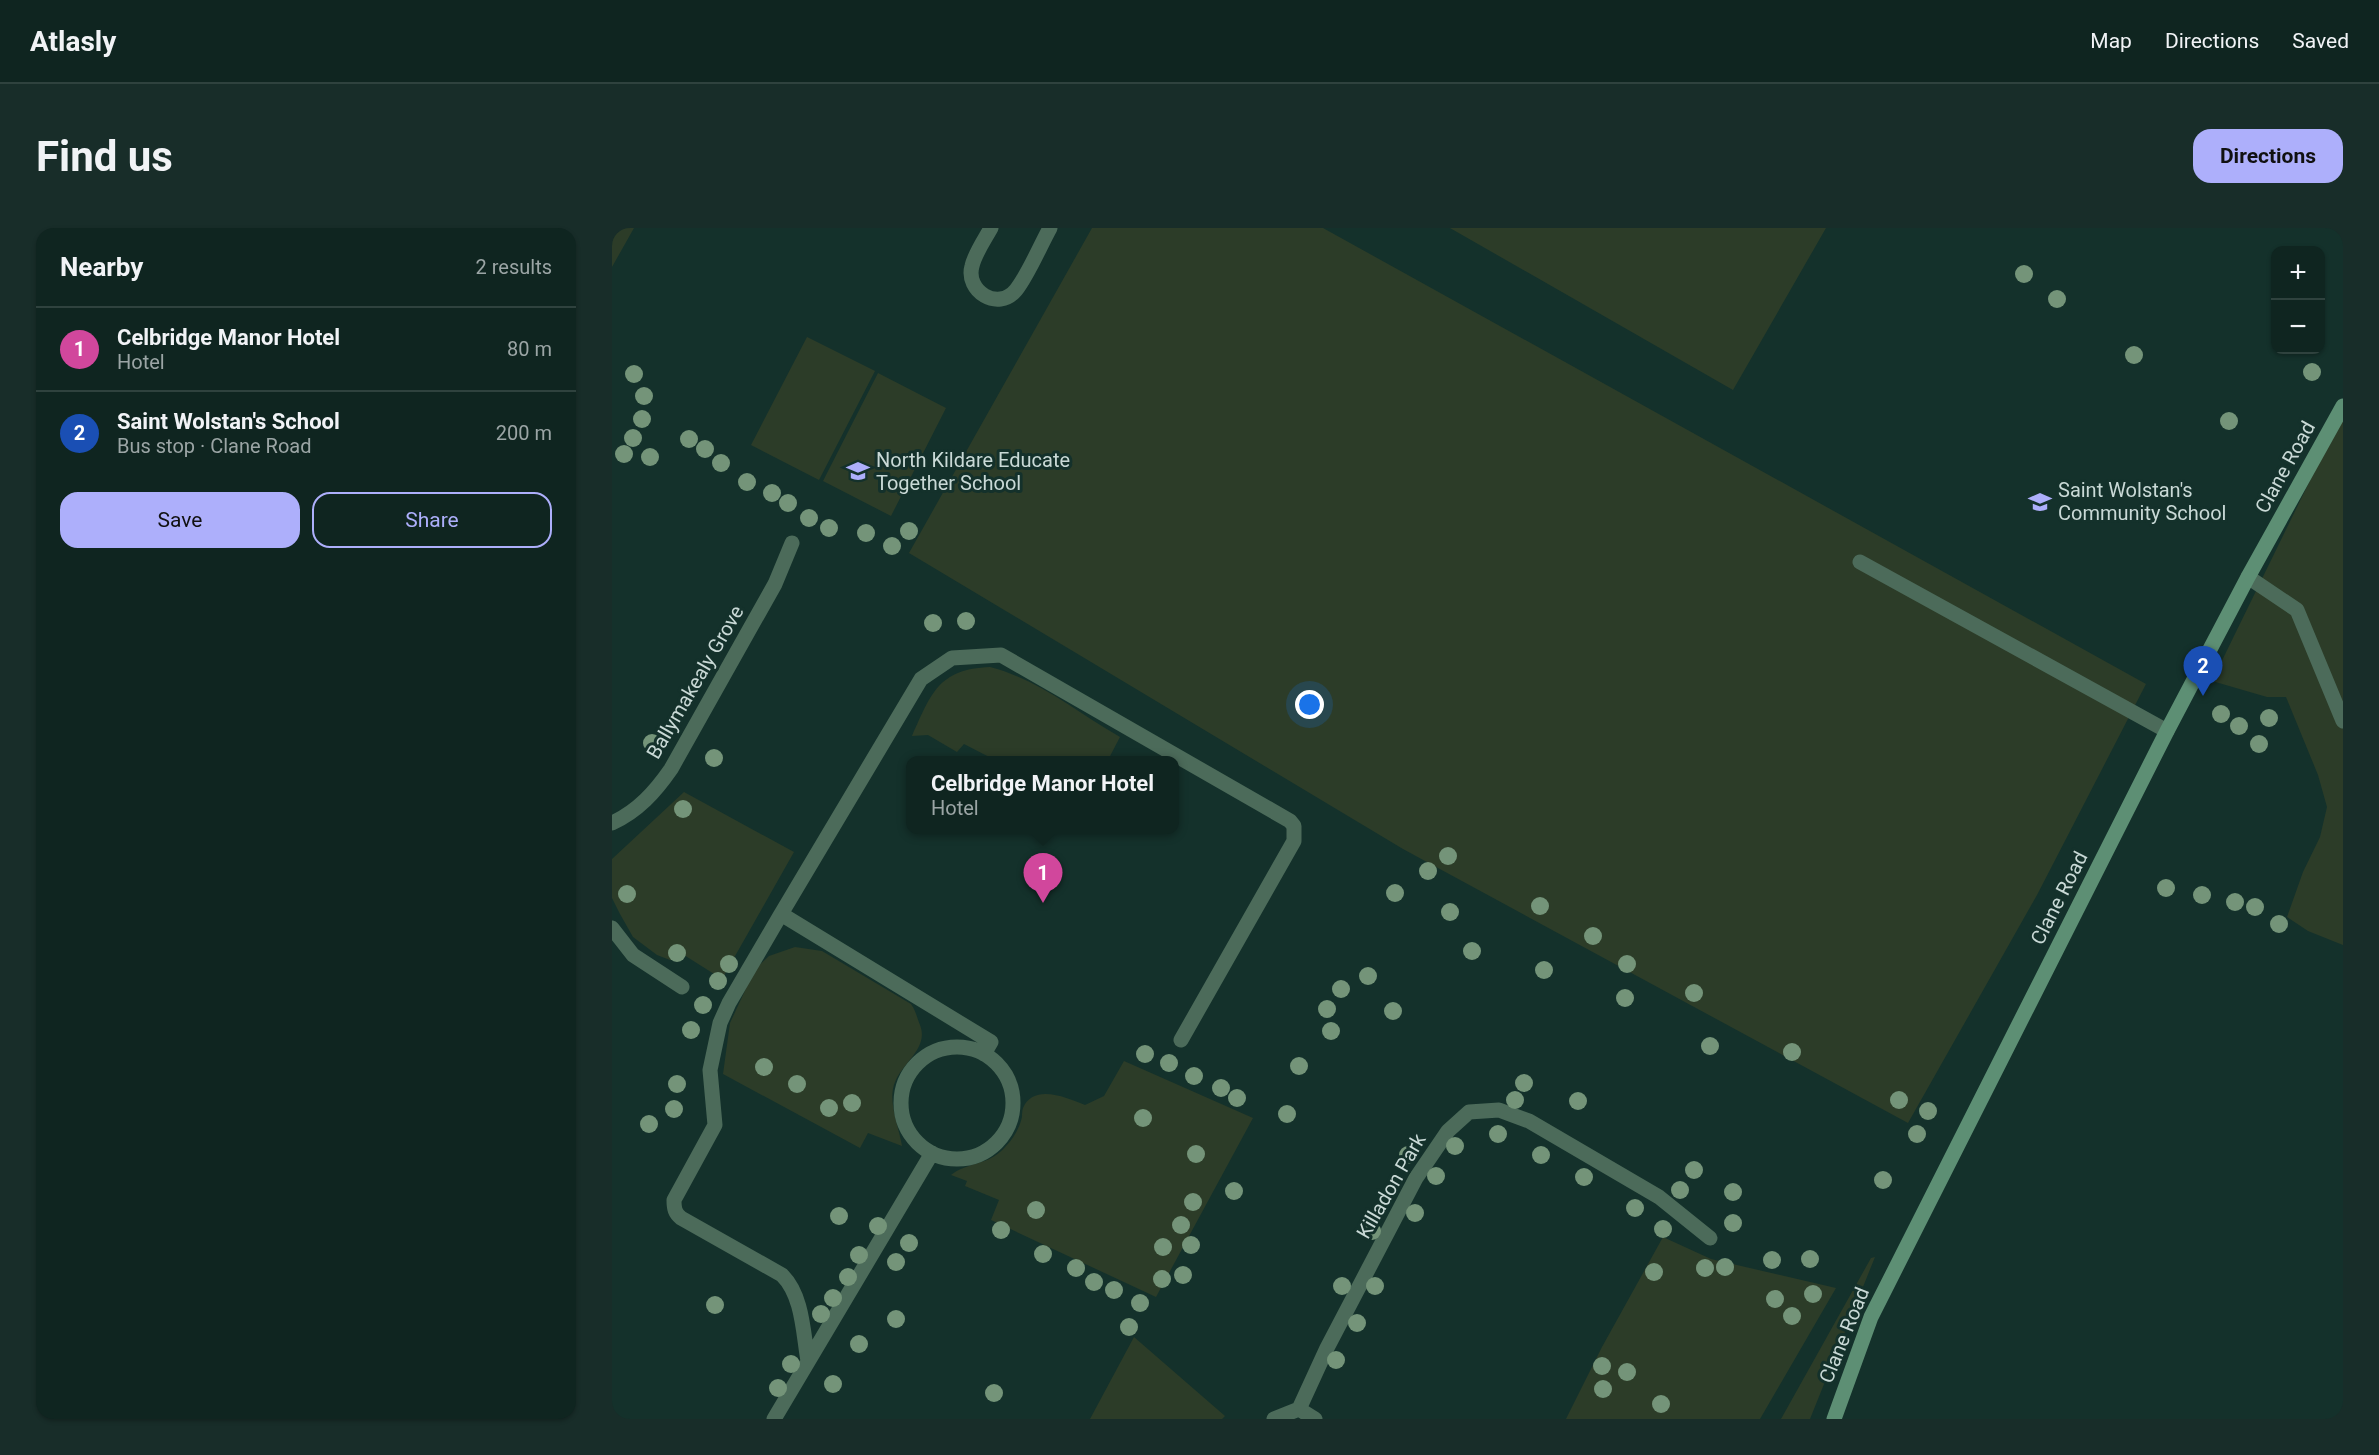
<!DOCTYPE html>
<html lang="en">
<head>
<meta charset="utf-8">
<style>
	body { margin:0; font-family:Roboto,sans-serif; background:#182d29; color:#f1f3f6 }
	.controls { position:absolute; right:18px; top:18px; display:grid; overflow:hidden; border-radius:12px; box-shadow:0 2px 4px #0004 }
	.controls button { width:54px; height:54px; display:grid; place-items:center; padding:0; border:0; border-bottom:2px solid #2f423e; background:#0f2520; color:#f1f3f6; font:30px sans-serif }
	.you { position:absolute; left:698px; top:477px; width:21px; height:21px; margin:-15px; border:4px solid #fff; border-radius:50%; background:#1a73e8; box-shadow:0 0 0 9px #1a73e833 }
	.badge { display:grid; place-items:center; width:39px; height:39px; border-radius:50%; background:#adaffb; color:#fff; font-size:20px; font-weight:700 }
	.pin { position:absolute; translate:-50% -50px; filter:drop-shadow(0 2px 3px #0008) }
	.pin::after { content:''; position:absolute; top:32px; width:21px; height:18px; background:inherit; clip-path:polygon(0 0,100% 0,50% 100%) }
	.popup { position:absolute; left:294px; top:528px; width:273px; height:78px; box-sizing:border-box; display:grid; place-content:center; border-radius:12px; background:#0f2520; filter:drop-shadow(0 2px 4px #0005); font-size:20px; white-space:nowrap; color:#9ba5a5 }
	.popup b { font-size:22px; color:#f1f3f6 }
	.popup::after { content:''; position:absolute; left:50%; top:100%; margin-left:-12px; border:12px solid transparent; border-top-color:#0f2520 }
	.list { margin:0; padding:0; list-style:none }
	h2 { display:flex; justify-content:space-between; align-items:center; height:78px; margin:0; padding:0 24px; font-size:26px }
	h2 small { font-size:20px; font-weight:400; color:#9ba5a5 }
	.list li { display:grid; grid-template-columns:39px 1fr auto; gap:18px; align-items:center; box-sizing:border-box; height:84px; padding:0 24px; border-top:2px solid #2f423e }
	.list b { display:block; font-size:22px; white-space:nowrap }
	.list p { margin:0; font-size:20px; white-space:nowrap; color:#9ba5a5 }
	.list em { font-size:20px; font-style:normal; color:#9ba5a5 }
	.actions { display:flex; gap:12px; padding:18px 24px }
	.actions a { flex:1; padding:14px 0; border:2px solid #adaffb; border-radius:18px; text-align:center; font-size:21px; color:#adaffb }
	.actions .main { background:#adaffb; color:#111 }
	.map { position:relative; flex:none; width:1731px; height:1191px; overflow:hidden; border-radius:18px }
	header { display:flex; align-items:center; gap:36px; box-sizing:border-box; height:84px; padding:0 30px; background:#0f2520; border-bottom:2px solid #2f423e }
	header strong { font-size:28px }
	nav { display:flex; gap:33px; margin-inline-start:auto; font-size:21px }
	.intro { display:flex; align-items:center; justify-content:space-between; box-sizing:border-box; height:144px; padding:0 36px }
	h1 { margin:0; font-size:42px }
	.button { padding:15px 27px; border-radius:18px; background:#adaffb; color:#111; font-size:21px; font-weight:700 }
	main { display:flex; gap:36px; padding:0 36px }
	aside { flex:1; background:#0f2520; border-radius:18px; box-shadow:0 2px 4px #0004 }
	.map>svg:first-child { display:block }
	.green { fill:#2c3c28 }
	.lines { fill:none; stroke-linecap:round; stroke-linejoin:round }
	.service { stroke:#4c6b5a; stroke-width:15 }
	.minor { stroke:#4c6b5a; stroke-width:15 }
	.secondary { stroke:#5d8f74; stroke-width:15 }
	.tree { fill:#749479 }
	.labels { text-anchor:middle; dominant-baseline:central; stroke-width:6; stroke-linejoin:round; paint-order:stroke }
	.poi-label { font-size:20px; fill:#c9d9d6; stroke:#14312b; text-anchor:start }
	.street-label { font-size:20px; fill:#c9d9d6; stroke:#14312b }
</style>
</head>
<body>
<header>
<strong>Atlasly</strong>
<nav><a>Map</a><a>Directions</a><a>Saved</a></nav>
</header>
<div class="intro"><h1>Find us</h1><a class="button">Directions</a></div>
<main>
<aside>
<h2>Nearby<small>2 results</small></h2>
<ul class="list">
<li><span class="badge" style="background:#d1479c">1</span><div><b>Celbridge Manor Hotel</b><p>Hotel</p></div><em>80 m</em></li>
<li><span class="badge" style="background:#1a4fb4">2</span><div><b>Saint Wolstan's School</b><p>Bus stop · Clane Road</p></div><em>200 m</em></li>
</ul>
<div class="actions"><a class="main">Save</a><a>Share</a></div>
</aside>
<div class="map">
<svg width="1731" height="1191" viewBox="0 0 1731 1191">
	<rect width="100%" height="100%" fill="#14312b"/>
	<path class="green" d="M0,0H22L0,39Z
		M480,0H711L1534,456L1425,667L1296,895L791,621L297,325Z
		M838,0H1214L1121,162Z
		M195,109L263,143L207,252L139,217Z
		M266,145L334,180L279,288L211,253Z
		M1731,185V717L1696,703L1675,689L1691,644L1708,609L1715,579L1706,547L1674,469H1655L1600,453Z
		M378,439C428,452 464,484 508,509L496,532H383L352,516L345,524L316,507L300,508C319,466 326,441 378,439Z
		M72,564L182,624L110,751L72,727L58,732L45,727L21,709L8,686L0,670V631Z
		M183,719L210,723L299,776C304,783 305,790 308,797C317,820 291,834 283,854C275,873 287,898 290,918L256,905L248,920L111,846L118,795L143,741L157,728Z
		M512,833L641,890L544,1069L379,992L387,972L353,958L355,953L339,947C354,935 373,937 388,924C398,915 407,903 410,889C410,886 410,883 411,880C422,855 455,870 473,877L492,868Z
		M1051,1009L1099,1031L1224,1060L1148,1191H954L990,1119Z
		M1263,1029L1198,1191H1169L1259,1030Z
		M522,1109L613,1188L610,1191H478Z"/>
	<g class="lines">
		<path class="service" d="M379,0C373,11 363,25 360,38C353,63 386,84 404,62C416,47 428,18 438,0
			M1248,334L1555,503
			M1636,349L1685,382L1731,493
			M169,686L117,775L108,795L98,842L103,897L62,972C62,981 63,985 69,990L170,1047C191,1068 191,1105 196,1133
			M289 875a56 56 0 1 1 112 0a56 56 0 1 1-112 0Z
			M372,826L379,814L169,686L309,451L340,430L389,427L678,593L682,598V613L569,812
			M162,1191L320,925"/>
		<path class="minor" d="M0,595C26,583 43,564 59,541L163,356L180,315
			M0,700L21,727L70,759
			M687,1181L703,1191
			M662,1191L687,1181L715,1120L804,950L836,903L857,884L887,882L917,893L1047,969L1098,1010"/>
		<path class="secondary" d="M1222,1191L1259,1089L1555,503L1636,349L1731,178"/>
	</g>
	<g class="tree">
		<circle cx="1412" cy="46" r="9"/>
		<circle cx="1445" cy="71" r="9"/>
		<circle cx="1522" cy="127" r="9"/>
		<circle cx="1700" cy="144" r="9"/>
		<circle cx="22" cy="146" r="9"/>
		<circle cx="32" cy="168" r="9"/>
		<circle cx="30" cy="191" r="9"/>
		<circle cx="1617" cy="193" r="9"/>
		<circle cx="21" cy="210" r="9"/>
		<circle cx="77" cy="211" r="9"/>
		<circle cx="93" cy="221" r="9"/>
		<circle cx="12" cy="226" r="9"/>
		<circle cx="38" cy="229" r="9"/>
		<circle cx="109" cy="235" r="9"/>
		<circle cx="135" cy="254" r="9"/>
		<circle cx="160" cy="265" r="9"/>
		<circle cx="176" cy="275" r="9"/>
		<circle cx="197" cy="290" r="9"/>
		<circle cx="217" cy="300" r="9"/>
		<circle cx="297" cy="303" r="9"/>
		<circle cx="254" cy="305" r="9"/>
		<circle cx="280" cy="318" r="9"/>
		<circle cx="354" cy="393" r="9"/>
		<circle cx="321" cy="395" r="9"/>
		<circle cx="1609" cy="486" r="9"/>
		<circle cx="1657" cy="490" r="9"/>
		<circle cx="1627" cy="498" r="9"/>
		<circle cx="40" cy="515" r="9"/>
		<circle cx="1647" cy="516" r="9"/>
		<circle cx="102" cy="530" r="9"/>
		<circle cx="71" cy="581" r="9"/>
		<circle cx="836" cy="628" r="9"/>
		<circle cx="816" cy="643" r="9"/>
		<circle cx="1554" cy="660" r="9"/>
		<circle cx="783" cy="665" r="9"/>
		<circle cx="15" cy="666" r="9"/>
		<circle cx="1590" cy="667" r="9"/>
		<circle cx="1623" cy="674" r="9"/>
		<circle cx="928" cy="678" r="9"/>
		<circle cx="1643" cy="679" r="9"/>
		<circle cx="838" cy="684" r="9"/>
		<circle cx="1667" cy="696" r="9"/>
		<circle cx="981" cy="708" r="9"/>
		<circle cx="860" cy="723" r="9"/>
		<circle cx="65" cy="725" r="9"/>
		<circle cx="117" cy="736" r="9"/>
		<circle cx="1015" cy="736" r="9"/>
		<circle cx="932" cy="742" r="9"/>
		<circle cx="756" cy="748" r="9"/>
		<circle cx="106" cy="753" r="9"/>
		<circle cx="729" cy="761" r="9"/>
		<circle cx="1082" cy="765" r="9"/>
		<circle cx="1013" cy="770" r="9"/>
		<circle cx="91" cy="777" r="9"/>
		<circle cx="715" cy="781" r="9"/>
		<circle cx="781" cy="783" r="9"/>
		<circle cx="79" cy="802" r="9"/>
		<circle cx="719" cy="803" r="9"/>
		<circle cx="1098" cy="818" r="9"/>
		<circle cx="1180" cy="824" r="9"/>
		<circle cx="533" cy="826" r="9"/>
		<circle cx="557" cy="835" r="9"/>
		<circle cx="687" cy="838" r="9"/>
		<circle cx="152" cy="839" r="9"/>
		<circle cx="582" cy="848" r="9"/>
		<circle cx="912" cy="855" r="9"/>
		<circle cx="65" cy="856" r="9"/>
		<circle cx="185" cy="856" r="9"/>
		<circle cx="609" cy="860" r="9"/>
		<circle cx="625" cy="870" r="9"/>
		<circle cx="903" cy="872" r="9"/>
		<circle cx="1287" cy="872" r="9"/>
		<circle cx="966" cy="873" r="9"/>
		<circle cx="240" cy="875" r="9"/>
		<circle cx="217" cy="880" r="9"/>
		<circle cx="62" cy="881" r="9"/>
		<circle cx="1316" cy="883" r="9"/>
		<circle cx="675" cy="886" r="9"/>
		<circle cx="531" cy="890" r="9"/>
		<circle cx="37" cy="896" r="9"/>
		<circle cx="886" cy="906" r="9"/>
		<circle cx="1305" cy="906" r="9"/>
		<circle cx="843" cy="918" r="9"/>
		<circle cx="584" cy="926" r="9"/>
		<circle cx="796" cy="927" r="9"/>
		<circle cx="929" cy="927" r="9"/>
		<circle cx="1082" cy="942" r="9"/>
		<circle cx="824" cy="948" r="9"/>
		<circle cx="972" cy="949" r="9"/>
		<circle cx="1271" cy="952" r="9"/>
		<circle cx="1068" cy="962" r="9"/>
		<circle cx="622" cy="963" r="9"/>
		<circle cx="1121" cy="964" r="9"/>
		<circle cx="581" cy="974" r="9"/>
		<circle cx="1023" cy="980" r="9"/>
		<circle cx="424" cy="982" r="9"/>
		<circle cx="803" cy="985" r="9"/>
		<circle cx="227" cy="988" r="9"/>
		<circle cx="1121" cy="995" r="9"/>
		<circle cx="569" cy="997" r="9"/>
		<circle cx="266" cy="998" r="9"/>
		<circle cx="1051" cy="1001" r="9"/>
		<circle cx="389" cy="1002" r="9"/>
		<circle cx="760" cy="1003" r="9"/>
		<circle cx="297" cy="1015" r="9"/>
		<circle cx="579" cy="1017" r="9"/>
		<circle cx="551" cy="1019" r="9"/>
		<circle cx="431" cy="1026" r="9"/>
		<circle cx="247" cy="1027" r="9"/>
		<circle cx="1198" cy="1031" r="9"/>
		<circle cx="1160" cy="1032" r="9"/>
		<circle cx="284" cy="1034" r="9"/>
		<circle cx="1113" cy="1039" r="9"/>
		<circle cx="464" cy="1040" r="9"/>
		<circle cx="1093" cy="1040" r="9"/>
		<circle cx="1042" cy="1044" r="9"/>
		<circle cx="571" cy="1047" r="9"/>
		<circle cx="236" cy="1049" r="9"/>
		<circle cx="550" cy="1051" r="9"/>
		<circle cx="482" cy="1054" r="9"/>
		<circle cx="730" cy="1058" r="9"/>
		<circle cx="763" cy="1058" r="9"/>
		<circle cx="502" cy="1062" r="9"/>
		<circle cx="1201" cy="1066" r="9"/>
		<circle cx="221" cy="1070" r="9"/>
		<circle cx="1163" cy="1071" r="9"/>
		<circle cx="528" cy="1075" r="9"/>
		<circle cx="103" cy="1077" r="9"/>
		<circle cx="209" cy="1086" r="9"/>
		<circle cx="1180" cy="1088" r="9"/>
		<circle cx="284" cy="1091" r="9"/>
		<circle cx="745" cy="1095" r="9"/>
		<circle cx="517" cy="1099" r="9"/>
		<circle cx="247" cy="1116" r="9"/>
		<circle cx="724" cy="1132" r="9"/>
		<circle cx="179" cy="1136" r="9"/>
		<circle cx="990" cy="1138" r="9"/>
		<circle cx="1015" cy="1144" r="9"/>
		<circle cx="221" cy="1156" r="9"/>
		<circle cx="166" cy="1160" r="9"/>
		<circle cx="991" cy="1161" r="9"/>
		<circle cx="382" cy="1165" r="9"/>
		<circle cx="1049" cy="1176" r="9"/>
	</g>
	<defs>
		<g id="school-bare" transform="scale(1.8)"><path d="M0-5L7-2L0 1L-7-2ZM-4 1L0 2.5L4 1V4Q0 6-4 4Z" fill="#adaffb" stroke="#14312b" stroke-width="2.5" paint-order="stroke"/></g>
	</defs>
	<g fill-rule="evenodd">
		<use href="#school-bare" x="246" y="243"/>
		<use href="#school-bare" x="1428" y="274"/>
	</g>
	<g class="labels">
		<g class="poi-label">
			<text x="264" y="232">North Kildare Educate<tspan x="264" dy="23">Together School</tspan></text>
			<text x="1446" y="262">Saint Wolstan's<tspan x="1446" dy="23">Community School</tspan></text>
		</g>
		<g class="street-label">
			<text transform="translate(1673 239) rotate(-61)">Clane Road</text>
			<text transform="translate(83 454) rotate(-60)">Ballymakealy Grove</text>
			<text transform="translate(1447 670) rotate(-63)">Clane Road</text>
			<text transform="translate(779 958) rotate(-60)">Killadon Park</text>
			<text transform="translate(1232 1107) rotate(-68)">Clane Road</text>
		</g>
	</g>
</svg>
<div class="controls">
<button>+</button>
<button>−</button>
</div>
<div class="you"></div>
<div class="pin badge" style="left:431px;top:675px;background:#d1479c">1</div>
<div class="popup"><b>Celbridge Manor Hotel</b>Hotel</div>
<div class="pin badge" style="left:1591px;top:468px;background:#1a4fb4">2</div>
</div>
</main>
</body>
</html>
